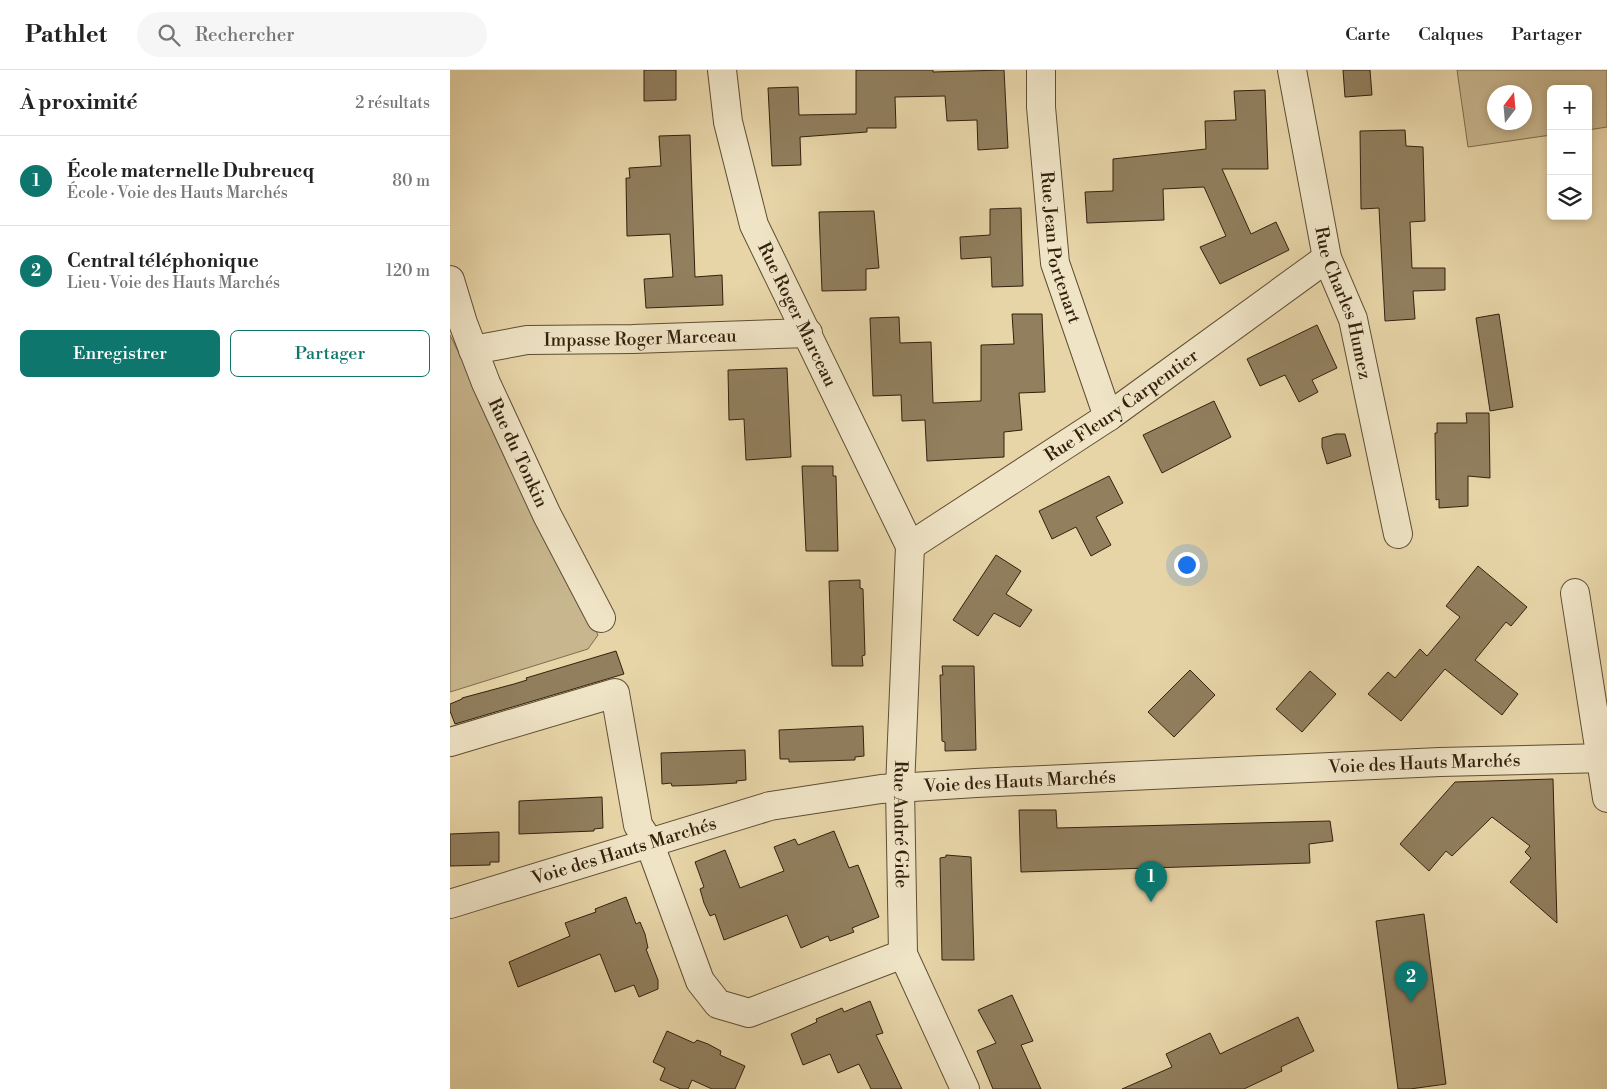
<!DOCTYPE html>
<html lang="fr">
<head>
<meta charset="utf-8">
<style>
	body { margin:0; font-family:"Libre Bodoni",serif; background:#f6f6f6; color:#222 }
	.controls { position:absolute; right:15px; top:15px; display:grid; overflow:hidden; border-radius:8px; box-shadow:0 2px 8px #0003 }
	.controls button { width:45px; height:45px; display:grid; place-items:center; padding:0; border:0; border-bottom:1px solid #e0e0e0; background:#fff; color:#222; font:25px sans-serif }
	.compass { position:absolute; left:1037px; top:15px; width:45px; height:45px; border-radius:50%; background:#fff; box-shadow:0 2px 8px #0003; rotate:16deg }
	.you { position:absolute; left:736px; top:494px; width:18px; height:18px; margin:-12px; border:4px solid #fff; border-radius:50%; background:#1a73e8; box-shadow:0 0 0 8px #1a73e833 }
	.badge { display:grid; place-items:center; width:32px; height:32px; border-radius:50%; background:#0f766e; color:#fff; font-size:16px; font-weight:700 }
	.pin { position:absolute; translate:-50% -41px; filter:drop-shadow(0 1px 2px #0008) }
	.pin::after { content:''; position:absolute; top:26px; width:18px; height:15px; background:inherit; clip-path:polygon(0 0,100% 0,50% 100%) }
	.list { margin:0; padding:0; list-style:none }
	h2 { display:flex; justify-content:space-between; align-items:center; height:65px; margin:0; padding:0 20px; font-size:21px }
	h2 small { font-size:16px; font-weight:400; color:#767676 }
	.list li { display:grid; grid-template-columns:32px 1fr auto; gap:15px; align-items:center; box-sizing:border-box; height:90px; padding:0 20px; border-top:1px solid #e0e0e0 }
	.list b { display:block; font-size:19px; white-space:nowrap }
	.list p { margin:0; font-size:16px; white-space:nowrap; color:#767676 }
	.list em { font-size:16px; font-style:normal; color:#767676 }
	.actions { display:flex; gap:10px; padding:15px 20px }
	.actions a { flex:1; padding:11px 0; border:1px solid #0f766e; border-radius:8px; text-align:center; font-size:18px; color:#0f766e }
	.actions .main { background:#0f766e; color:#fff }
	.icon { flex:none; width:28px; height:28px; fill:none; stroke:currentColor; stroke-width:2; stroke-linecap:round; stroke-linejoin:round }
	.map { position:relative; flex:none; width:1157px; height:1019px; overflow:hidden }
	header { display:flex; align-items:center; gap:30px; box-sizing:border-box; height:70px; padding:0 25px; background:#fff; border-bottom:1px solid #e0e0e0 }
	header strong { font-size:24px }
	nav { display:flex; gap:28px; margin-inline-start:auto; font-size:18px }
	.search { width:350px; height:45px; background:#f6f6f6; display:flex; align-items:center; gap:12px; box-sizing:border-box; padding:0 18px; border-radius:28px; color:#767676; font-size:19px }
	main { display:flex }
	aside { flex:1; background:#fff }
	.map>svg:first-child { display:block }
	.green { fill:#c8b68e; stroke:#7e6c4e; fill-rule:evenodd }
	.building { fill:#917f5e; stroke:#33210d }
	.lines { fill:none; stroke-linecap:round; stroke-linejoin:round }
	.minor-casing { stroke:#604e34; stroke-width:30 }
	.minor { stroke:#efe4c6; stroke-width:28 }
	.labels { text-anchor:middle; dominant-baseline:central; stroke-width:4; stroke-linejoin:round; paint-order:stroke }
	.street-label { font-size:18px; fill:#33210d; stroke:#efe4c6 }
</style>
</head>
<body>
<header>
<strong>Pathlet</strong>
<div class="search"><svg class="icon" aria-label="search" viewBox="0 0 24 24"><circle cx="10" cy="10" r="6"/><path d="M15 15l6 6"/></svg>Rechercher</div>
<nav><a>Carte</a><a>Calques</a><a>Partager</a></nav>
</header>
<main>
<aside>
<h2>À proximité<small>2 résultats</small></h2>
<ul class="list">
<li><span class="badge">1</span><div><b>École maternelle Dubreucq</b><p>École · Voie des Hauts Marchés</p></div><em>80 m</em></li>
<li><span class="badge">2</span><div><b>Central téléphonique</b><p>Lieu · Voie des Hauts Marchés</p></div><em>120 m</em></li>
</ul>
<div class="actions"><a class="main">Enregistrer</a><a>Partager</a></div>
</aside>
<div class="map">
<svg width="1157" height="1019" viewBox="0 0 1157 1019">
	<rect width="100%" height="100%" fill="#e7d5a8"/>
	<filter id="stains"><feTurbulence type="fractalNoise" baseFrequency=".004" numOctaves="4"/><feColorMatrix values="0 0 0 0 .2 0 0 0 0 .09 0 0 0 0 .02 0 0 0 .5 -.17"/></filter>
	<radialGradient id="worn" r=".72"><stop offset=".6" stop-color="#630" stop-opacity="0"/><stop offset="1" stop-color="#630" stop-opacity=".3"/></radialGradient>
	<path class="green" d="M1007,0H1157V57L1138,60V19H1101V65L1018,77ZM1044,22H1074V52H1044Z
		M0,265L148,565L138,579L0,622Z"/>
	<path class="building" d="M194,0H226V30L194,31Z
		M406,0H483V2L554,0L558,78L528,80L527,50L497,51L495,26L445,27L446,58H417V62L350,67L351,95L322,96L318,18L348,17L349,45L406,44Z
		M893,0H920L922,25L895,27Z
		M815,20L818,99H772L801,164L826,152L839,180L770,214L750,177L776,166L754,117L713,119L714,150L637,153L635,122L663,121V89L756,79L755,51L786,50L784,21Z
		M955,60L956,76L973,77L975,151L960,152L962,198H995V220L963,221L965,249L935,251L929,138L911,139L910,61Z
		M240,65L245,207L272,205L273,235L196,238L194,209L223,207L220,164L177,166L176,108H180L179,98L211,96L209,66Z
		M571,138L573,216L542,217L541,187L511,189L510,167L540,165V139Z
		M424,141L429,198L416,199V220L372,221L369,142Z
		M562,244H592L595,322L569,323L572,360L554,362V387L477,391L475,350L452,351L451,325L423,326L420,248L449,247L450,273L481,272L483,333L531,331V275L564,274Z
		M1049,244L1063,337L1040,341L1026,248Z
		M867,255L887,298L862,310L868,322L849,332L835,305L810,316L797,289Z
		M337,298L341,387L296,390L294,349L279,350L278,300Z
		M764,331L781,367L712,403L693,365Z
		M1016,343H1039L1040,408L1018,406V436L989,438V429L986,430L985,363H987V353H1017Z
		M886,364H895L901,386L877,394L872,377V368Z
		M352,396H383V406H386L388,481H356Z
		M659,406L673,433L646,447L661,475L641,486L626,457L602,469L589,441Z
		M546,485L571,501L556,524L582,540L570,557L544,543L528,566L503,550Z
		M1028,496L1077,537L1061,556L1056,552L1025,590L1068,624L1052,645L995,599L951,651L918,624L938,602L945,608L970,579L977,586L1010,547L996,536Z
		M410,510V518L413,519L415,585L412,586L413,596H382L379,511Z
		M166,581L174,604L5,654L0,641V634L12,629V628L64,614L77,610L76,608Z
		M492,596H524L526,680L495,681V672L492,671L490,605H493Z
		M740,600L765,625L724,667L698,642Z
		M860,601L886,624L852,662L826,639Z
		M413,656L414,686L405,687V690L339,692V689H330L329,660Z
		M295,680L296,710L286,711L287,713L253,715L222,716L221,713L212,714L211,683Z
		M1103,709L1107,853L1060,812L1081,788L1075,782L1080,776L1042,747L1002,786L996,781L979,801L950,774L1005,712Z
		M152,727L153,758L144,759V761L69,764V731Z
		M569,740H606L607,758L880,751L883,771L859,774L860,793L571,802Z
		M384,761L399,798L408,795L429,847L402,858L404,862L380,871L378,866L351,878L337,845L274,870L265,844L260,846L254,833L250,819L254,817L245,792L275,780L290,818L334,801L324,777L345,769L348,775Z
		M49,762V792H40V795L0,796V764Z
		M496,785L521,787L524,890H492L490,788L496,787Z
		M176,827L186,854L190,852L195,864L198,878L196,879L208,910V919L189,927L184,915L165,922L150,884L68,917L59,892L120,866L115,853L146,842L145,839Z
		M974,844L996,1014L960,1019H948L926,851Z
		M562,925L583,971L571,975L591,1019H543L527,981L546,973L528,940Z
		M420,931L433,963L426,965L452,1019H421L409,994L388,1003L380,984L353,995L341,964L367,952L366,949L378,944L392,938L394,942Z
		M848,947L864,981L831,997L832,1001L794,1019H672L722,997L716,984L760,963L770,984Z
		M217,961L244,973L247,970L258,974L271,981L270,985L295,996L285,1019H262L242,1010L238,1019H231L210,1010L215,998L203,992Z"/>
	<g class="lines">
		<g class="minor-casing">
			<g id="minor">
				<path id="s1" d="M272,0L278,52L304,155L460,476L450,718L453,884L515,1019"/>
				<path id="s2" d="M591,0V37L605,193L658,347"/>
				<path id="s3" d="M842,0L877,188L903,249L948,464"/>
				<path id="s4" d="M0,210L13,253L36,313L97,445L151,548"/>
				<path id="s5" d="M23,280L77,270L183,269L358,263"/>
				<path id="s6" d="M460,476L658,347L877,188"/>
				<path d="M1125,523L1157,728"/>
				<path d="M0,672L165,623L188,755L199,772L250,911L268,934L299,943L453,884"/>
				<path id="s7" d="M0,834L320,736L431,719L526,713L990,692L1157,688"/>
			</g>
		</g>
		<use href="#minor" class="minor"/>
	</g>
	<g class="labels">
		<g class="street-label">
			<text stroke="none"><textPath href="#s2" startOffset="179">Rue Jean Portenart</textPath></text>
			<text stroke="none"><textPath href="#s3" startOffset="239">Rue Charles Humez</textPath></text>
			<text stroke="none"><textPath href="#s1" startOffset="258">Rue Roger Marceau</textPath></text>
			<text stroke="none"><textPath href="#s5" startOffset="168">Impasse Roger Marceau</textPath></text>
			<text stroke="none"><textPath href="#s6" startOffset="254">Rue Fleury Carpentier</textPath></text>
			<text stroke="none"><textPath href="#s4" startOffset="186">Rue du Tonkin</textPath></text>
			<text stroke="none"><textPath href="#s7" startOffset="991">Voie des Hauts Marchés</textPath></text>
			<text stroke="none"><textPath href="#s7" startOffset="586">Voie des Hauts Marchés</textPath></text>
			<text stroke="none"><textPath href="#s1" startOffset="794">Rue André Gide</textPath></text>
			<text stroke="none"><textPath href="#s7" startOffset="182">Voie des Hauts Marchés</textPath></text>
		</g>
	</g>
	<rect width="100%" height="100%" filter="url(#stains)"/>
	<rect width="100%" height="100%" fill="url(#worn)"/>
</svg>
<div class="controls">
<button>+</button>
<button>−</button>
<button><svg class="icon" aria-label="layers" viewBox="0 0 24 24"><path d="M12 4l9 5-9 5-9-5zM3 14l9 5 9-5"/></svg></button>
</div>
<svg class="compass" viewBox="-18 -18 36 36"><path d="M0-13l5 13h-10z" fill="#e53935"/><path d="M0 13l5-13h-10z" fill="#767676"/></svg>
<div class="you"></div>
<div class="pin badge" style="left:701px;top:832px">1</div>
<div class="pin badge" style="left:961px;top:932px">2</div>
</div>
</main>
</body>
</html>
